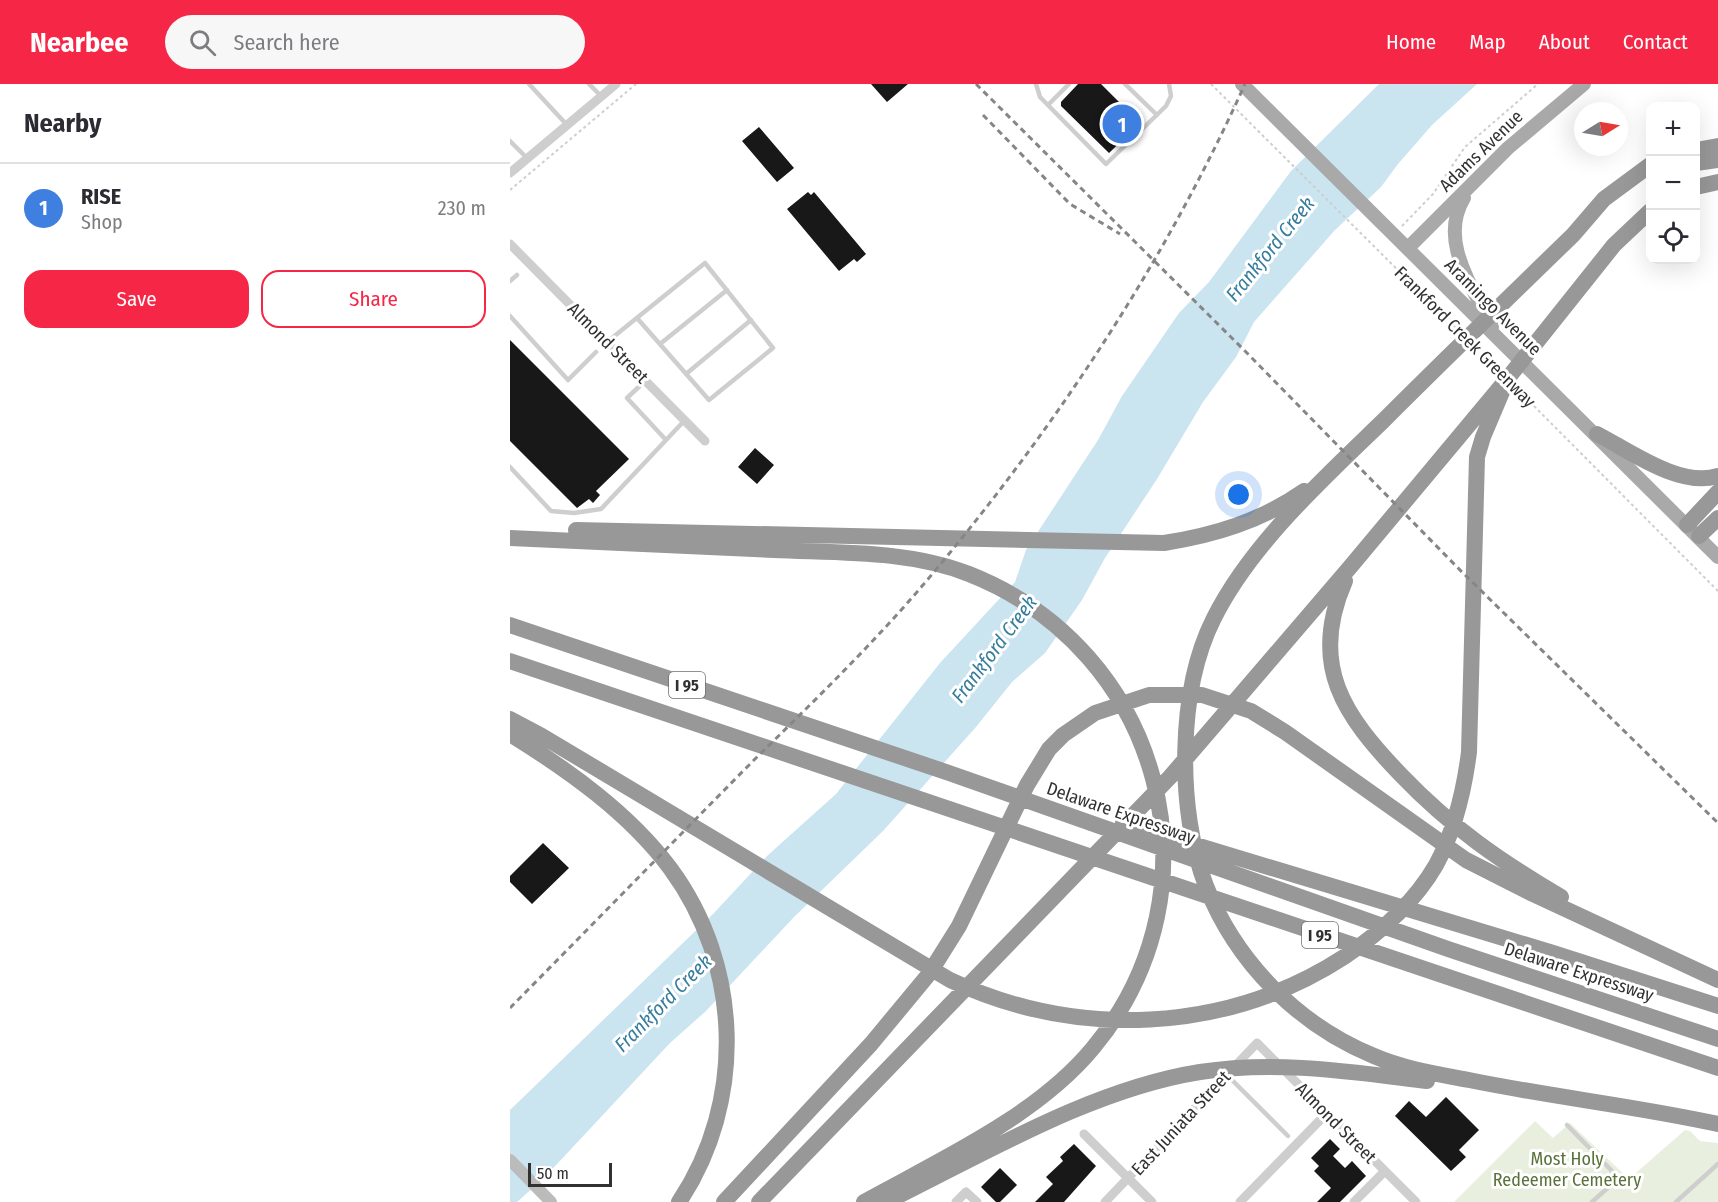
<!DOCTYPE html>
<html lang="en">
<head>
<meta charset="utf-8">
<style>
	body { margin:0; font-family:"Fira Sans Condensed",sans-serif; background:#f7f7f7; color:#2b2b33 }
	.controls { position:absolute; right:18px; top:18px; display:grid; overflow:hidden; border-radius:12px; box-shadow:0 6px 24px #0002 }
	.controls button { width:54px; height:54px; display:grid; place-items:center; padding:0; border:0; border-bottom:2px solid #e1e1e2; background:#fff; color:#2b2b33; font:30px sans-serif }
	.compass { position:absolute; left:1064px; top:18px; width:54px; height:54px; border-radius:50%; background:#fff; box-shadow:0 6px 24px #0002; rotate:79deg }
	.scale { position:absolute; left:18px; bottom:15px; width:84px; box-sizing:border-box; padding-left:6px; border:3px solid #313131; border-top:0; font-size:16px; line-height:21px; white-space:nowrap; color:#313131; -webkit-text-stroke:4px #fff; paint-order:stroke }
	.you { position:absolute; left:729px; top:411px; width:21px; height:21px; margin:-15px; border:4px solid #fff; border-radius:50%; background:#1a73e8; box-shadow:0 0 0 9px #1a73e833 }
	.badge { display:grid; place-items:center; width:39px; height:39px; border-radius:50%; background:#f62646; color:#fff; font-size:20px; font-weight:700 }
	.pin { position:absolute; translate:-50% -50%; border:3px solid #fff; box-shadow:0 2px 6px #0006 }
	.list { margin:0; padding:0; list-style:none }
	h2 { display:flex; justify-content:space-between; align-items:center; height:78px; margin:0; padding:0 24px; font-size:26px }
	h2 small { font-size:20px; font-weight:400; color:#7c7c81 }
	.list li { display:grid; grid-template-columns:39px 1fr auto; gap:18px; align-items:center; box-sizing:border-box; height:90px; padding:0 24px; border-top:2px solid #e1e1e2 }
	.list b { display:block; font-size:22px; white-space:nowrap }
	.list p { margin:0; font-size:20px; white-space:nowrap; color:#7c7c81 }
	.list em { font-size:20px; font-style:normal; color:#7c7c81 }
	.actions { display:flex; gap:12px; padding:18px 24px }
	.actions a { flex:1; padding:14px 0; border:2px solid #f62646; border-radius:18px; text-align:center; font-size:21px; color:#f62646 }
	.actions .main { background:#f62646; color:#fff }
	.icon { flex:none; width:33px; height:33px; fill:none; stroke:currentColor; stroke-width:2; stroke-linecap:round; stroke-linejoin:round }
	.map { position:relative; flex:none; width:1208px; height:1118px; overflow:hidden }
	header { display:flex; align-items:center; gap:36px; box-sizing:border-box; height:84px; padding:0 30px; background:#f62646; color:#fff }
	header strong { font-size:28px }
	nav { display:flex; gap:33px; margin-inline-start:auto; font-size:21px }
	.search { width:420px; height:54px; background:#f7f7f7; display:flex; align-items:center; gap:15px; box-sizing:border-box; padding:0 21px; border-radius:33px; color:#7c7c81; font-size:22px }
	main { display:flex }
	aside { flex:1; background:#fff }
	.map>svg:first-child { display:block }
	.green { fill:#e9efdf }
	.water { fill:#cae4f0 }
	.building { fill:#181818 }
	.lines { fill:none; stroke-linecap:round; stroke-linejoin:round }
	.path { stroke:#cecece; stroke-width:2; stroke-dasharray:3 3; stroke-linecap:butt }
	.lane { stroke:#cecece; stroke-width:4.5 }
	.street { stroke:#cecece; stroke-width:9 }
	.secondary { stroke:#bbb; stroke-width:12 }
	.primary { stroke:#a9a9a9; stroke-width:14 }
	.highway { stroke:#989898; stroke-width:16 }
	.rail { stroke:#868686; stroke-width:3; stroke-dasharray:6 4.5; stroke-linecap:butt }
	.labels { text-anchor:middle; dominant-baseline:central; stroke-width:6; stroke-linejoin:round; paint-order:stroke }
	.shield { fill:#fff; stroke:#6f6f6f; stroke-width:1.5 }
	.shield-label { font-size:16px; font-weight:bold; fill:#313131 }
	.street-label { font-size:18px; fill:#313131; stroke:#fff }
	.park-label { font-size:18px; fill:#597239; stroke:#fff }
	.water-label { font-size:20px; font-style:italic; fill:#367d9d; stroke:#fff }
</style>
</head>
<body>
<header>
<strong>Nearbee</strong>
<div class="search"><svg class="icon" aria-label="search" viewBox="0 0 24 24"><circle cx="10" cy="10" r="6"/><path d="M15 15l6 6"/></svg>Search here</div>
<nav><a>Home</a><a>Map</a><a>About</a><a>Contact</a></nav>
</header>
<main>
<aside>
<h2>Nearby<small></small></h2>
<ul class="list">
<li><span class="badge" style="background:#3f7fe0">1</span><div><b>RISE</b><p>Shop</p></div><em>230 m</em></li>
</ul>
<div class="actions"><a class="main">Save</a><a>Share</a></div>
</aside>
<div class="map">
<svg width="1208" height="1118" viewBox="0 0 1208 1118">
	<rect width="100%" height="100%" fill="#fff"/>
	<path class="green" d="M1025,1037L1043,1054L1060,1039L1119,1095L1175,1046L1180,1047L1190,1057L1208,1059V1118H944Z"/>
	<path class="water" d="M869,0H967L922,41L888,80L871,103L825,146L744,238L726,273L693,318L647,395L595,474L572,516L535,569L502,598L466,643L373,747L284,833L196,927L160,959L34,1094L7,1118H0V1026L204,829L257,772L326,710L430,579L505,498L516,466L588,356L612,312L669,229L699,198L781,87Z"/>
	<path class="building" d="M361,0H398L377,18Z
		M568,0H591L628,37L629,40L599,69L551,22V18Z
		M249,43L284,84L267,98L232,57Z
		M298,108L301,111L304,108L356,170L347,178L344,175L329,187L277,125Z
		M0,256L119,375L86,407L90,411L83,419L79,415L67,424L0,357Z
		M245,364L264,381L247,400L228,383Z
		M33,759L59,784L22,820L0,798V792Z
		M936,1013L969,1046L949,1066L956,1073L941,1087L885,1032L899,1017L916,1033Z
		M820,1055L830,1065L823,1072L835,1084L842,1077L856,1092L830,1118H807L821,1104L804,1087L809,1082L801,1074Z
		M564,1060L586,1082L554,1118H525L543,1100L536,1093L553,1077L550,1073Z
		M490,1084L507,1101L490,1118H486L471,1103Z"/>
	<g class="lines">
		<path class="path" d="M701,0L948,246
			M0,106L126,0
			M892,142L923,110L955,63L1028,0
			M967,265L988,286
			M1007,305L1208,507"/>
		<path class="lane" d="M19,0L57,41
			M79,0L91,12
			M526,0L530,13L596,80L656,22L661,12L659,0
			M615,0L647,31
			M538,21L559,0
			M0,57L17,74
			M0,197L7,191
			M0,232L58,296L86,268
			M97,258L195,179L263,264L199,316L127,234
			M150,260L217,206
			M176,290L241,236
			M135,297L117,314L156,356
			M0,383L41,427L64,429L91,425L174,337
			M717,991L778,1052
			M1057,1041L1102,1087L1101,1101L1082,1118
			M1166,1118L1208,1080"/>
		<path class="street" d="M0,89L106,0
			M0,160L195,357
			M574,1050L642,1118
			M446,1118L456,1108L467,1118
			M595,1118L747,959L906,1118
			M730,1118L817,1029
			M844,1118L875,1087"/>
		<path class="secondary" d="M0,1076L41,1118"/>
		<path class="primary" d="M732,0L1208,473
			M954,114C928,157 963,203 982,243
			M898,164L998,64L1074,0"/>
		<path class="highway" d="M1186,66L1208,62
			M1186,79L1208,76
			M1140,81L1094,115L1063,151C999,213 935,275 872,338C813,395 741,460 704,534C667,607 667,727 696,802C726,878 788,941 864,972C894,985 927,990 959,996C1042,1013 1126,1022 1208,1040
			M1186,103L1208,98
			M1087,350C1120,367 1170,404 1208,392
			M1177,441L1208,408
			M66,446L654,459C705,451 751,437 794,407
			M1189,452L1208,434
			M0,454C88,458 176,462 264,466C328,469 398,466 459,490C652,566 716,804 583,964C527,1032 430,1076 354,1118
			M835,497C798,581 834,632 892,692C941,743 990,777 1051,813
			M0,541L439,689L938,865L1208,955
			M0,577L1208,984
			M0,635L32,652L440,896C566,955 715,950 834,873C870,849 904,819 926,781C945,746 954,707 959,668L967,373L973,353L998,294
			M0,650C58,686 119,729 160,784C232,881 236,1018 169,1118
			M613,739L1043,869L1208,922
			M214,1118L361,960L419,890L449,842L517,701L539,665L553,651L585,629L639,611H692L741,627L775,648L956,776L1023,810L1208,896
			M249,1118L660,693L841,482L998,294L1104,161L1140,127
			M376,1118C474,1070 582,1005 690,988C766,976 842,988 917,997"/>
		<path class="rail" d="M466,0L734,266L950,486L1208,739
			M473,31L560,120L610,150
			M0,924C81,842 162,759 243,677C301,620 360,563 413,501C542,349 653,182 735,0"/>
	</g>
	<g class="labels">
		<g class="shield">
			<rect x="159" y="588" width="36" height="26" rx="4.5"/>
			<rect x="792" y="838" width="36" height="26" rx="4.5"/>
		</g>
		<g class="shield-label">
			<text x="177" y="601">I 95</text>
			<text x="810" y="851">I 95</text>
		</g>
		<g class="street-label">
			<text transform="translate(971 67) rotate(-44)">Adams Avenue</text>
			<text transform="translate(983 223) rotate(45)">Aramingo Avenue</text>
			<text transform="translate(955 253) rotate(45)">Frankford Creek Greenway</text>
			<text transform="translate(98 259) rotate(45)">Almond Street</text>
			<text transform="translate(611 729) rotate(19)">Delaware Expressway</text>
			<text transform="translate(1069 888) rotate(18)">Delaware Expressway</text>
			<text transform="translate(671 1039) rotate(-47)">East Juniata Street</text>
			<text transform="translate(826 1039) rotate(45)">Almond Street</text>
		</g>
		<g class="park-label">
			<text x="1057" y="1075">Most Holy<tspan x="1057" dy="21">Redeemer Cemetery</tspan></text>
		</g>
		<g class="water-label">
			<text transform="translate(760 165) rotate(-51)">Frankford Creek</text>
			<text transform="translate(484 565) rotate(-53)">Frankford Creek</text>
			<text transform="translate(153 919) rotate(-45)">Frankford Creek</text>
		</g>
	</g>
</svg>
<div class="controls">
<button>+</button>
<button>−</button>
<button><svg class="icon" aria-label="locate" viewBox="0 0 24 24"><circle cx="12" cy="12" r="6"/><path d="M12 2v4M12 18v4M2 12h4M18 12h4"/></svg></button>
</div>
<svg class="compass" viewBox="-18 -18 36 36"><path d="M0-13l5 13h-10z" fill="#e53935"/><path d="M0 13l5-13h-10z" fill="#7c7c81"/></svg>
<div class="scale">50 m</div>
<div class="you"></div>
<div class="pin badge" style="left:612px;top:40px;background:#3f7fe0">1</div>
</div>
</main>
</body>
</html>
